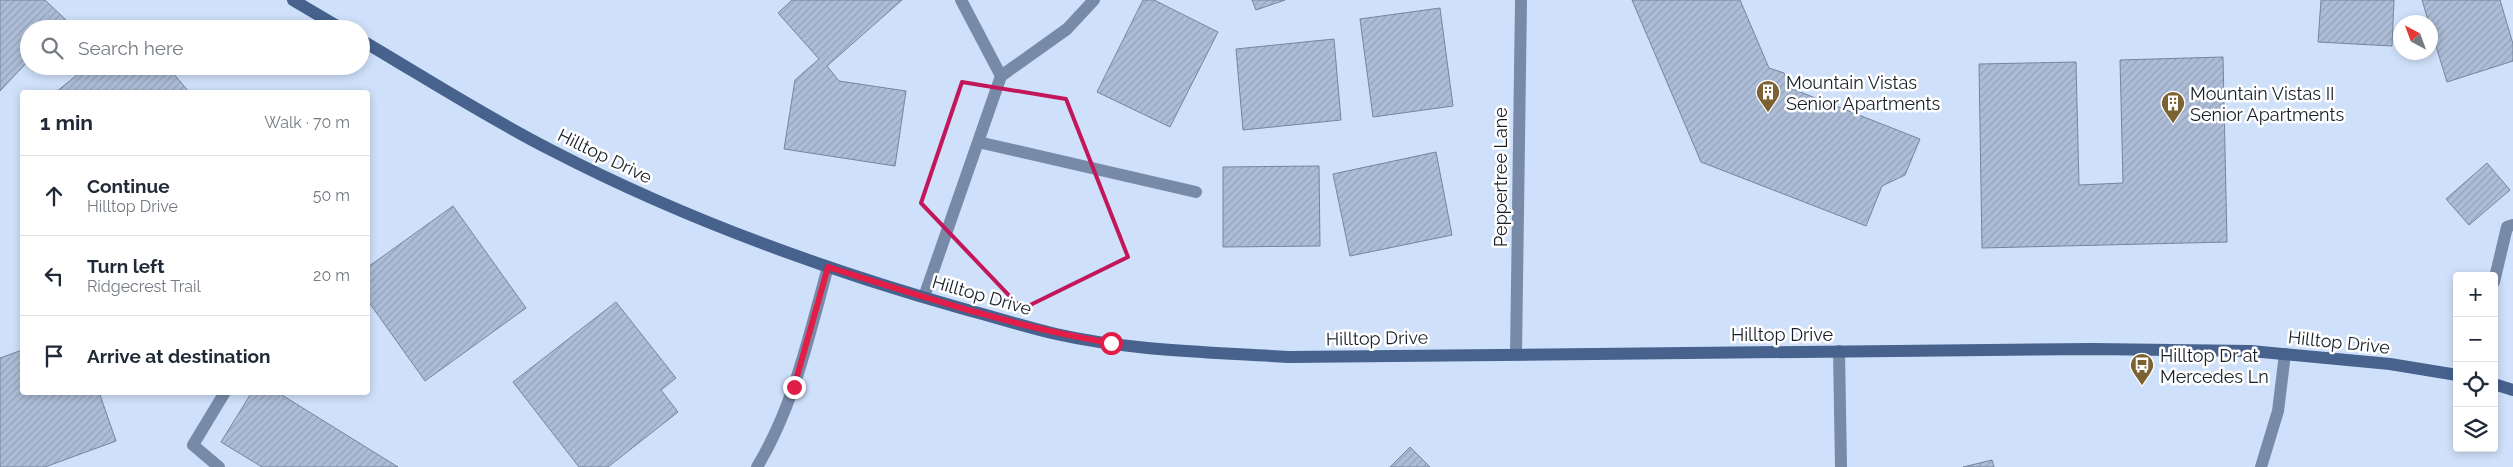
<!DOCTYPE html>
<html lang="en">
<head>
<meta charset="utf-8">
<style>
	body { margin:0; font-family:Raleway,sans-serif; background:#f6f6f7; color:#1f2937 }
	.controls { position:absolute; right:15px; bottom:15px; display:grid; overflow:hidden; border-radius:5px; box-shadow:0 2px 8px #0003 }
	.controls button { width:45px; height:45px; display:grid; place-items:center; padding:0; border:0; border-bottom:1px solid #e0e1e3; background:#fff; color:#1f2937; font:25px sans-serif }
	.compass { position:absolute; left:2393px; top:15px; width:45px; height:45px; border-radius:50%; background:#fff; box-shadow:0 2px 8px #0003; rotate:319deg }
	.stop { position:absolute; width:15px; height:15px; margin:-11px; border:4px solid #e11d48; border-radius:50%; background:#fff }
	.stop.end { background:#e11d48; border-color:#fff; box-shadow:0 1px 5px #0008 }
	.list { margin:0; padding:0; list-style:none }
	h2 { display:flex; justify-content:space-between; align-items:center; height:65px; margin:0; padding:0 20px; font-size:21px }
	h2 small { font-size:16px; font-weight:400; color:#747a83 }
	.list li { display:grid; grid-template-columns:32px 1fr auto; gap:15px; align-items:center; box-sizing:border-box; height:80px; padding:0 20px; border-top:1px solid #e0e1e3 }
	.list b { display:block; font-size:19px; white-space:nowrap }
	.list p { margin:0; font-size:16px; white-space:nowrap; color:#747a83 }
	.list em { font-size:16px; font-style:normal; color:#747a83 }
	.icon { flex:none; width:28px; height:28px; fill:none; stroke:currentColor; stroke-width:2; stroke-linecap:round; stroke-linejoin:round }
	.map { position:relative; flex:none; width:2513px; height:467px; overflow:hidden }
	.search { position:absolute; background:#fff; box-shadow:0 2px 8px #0003; left:20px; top:20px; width:350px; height:55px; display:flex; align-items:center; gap:12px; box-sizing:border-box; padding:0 18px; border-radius:28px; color:#747a83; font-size:19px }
	.panel { position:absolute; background:#fff; box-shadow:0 2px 8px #0003; left:20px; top:90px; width:350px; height:305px; border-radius:5px }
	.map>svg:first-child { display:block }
	.building { fill:url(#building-hatch); stroke:#75859c }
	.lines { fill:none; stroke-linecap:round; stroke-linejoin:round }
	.service { stroke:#778ba9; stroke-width:12 }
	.minor { stroke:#778ba9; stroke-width:12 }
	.secondary { stroke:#46628d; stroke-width:12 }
	.route { stroke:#e11d48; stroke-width:6 }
	.marked { fill:none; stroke:#c2185b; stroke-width:4; stroke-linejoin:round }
	.labels { text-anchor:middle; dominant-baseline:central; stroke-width:5; stroke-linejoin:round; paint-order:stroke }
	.poi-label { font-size:18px; fill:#191f28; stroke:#fff; text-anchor:start }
	.street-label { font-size:18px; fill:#191f28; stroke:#fff }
</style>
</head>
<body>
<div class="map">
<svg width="2513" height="467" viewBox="0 0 2513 467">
	<defs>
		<pattern id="building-hatch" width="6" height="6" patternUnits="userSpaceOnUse" patternTransform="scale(1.25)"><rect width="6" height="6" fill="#adbdd7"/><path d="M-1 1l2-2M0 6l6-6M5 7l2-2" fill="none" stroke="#94a2b9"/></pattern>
	</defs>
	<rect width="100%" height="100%" fill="#cfe0fa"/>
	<path class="building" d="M0,0H45L66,20L58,29H29V60L0,91Z
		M792,0H902L827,66L839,81L906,91L895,166L784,149L795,80L819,59L778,13Z
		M1143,0H1154L1218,32L1170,127L1097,92Z
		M1252,0H1285L1256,10Z
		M1632,0H1740L1769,68L1784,73L1790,88L1920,139L1905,175L1882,186L1866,226L1701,162Z
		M2321,0H2394L2392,46L2318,42Z
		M2422,0H2500L2513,44V61L2447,82Z
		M1440,8L1453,106L1373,117L1360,19Z
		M1334,39L1341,120L1243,130L1236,49Z
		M2223,57L2227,242L1982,248L1979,64L2076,62L2079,185L2123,183L2120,60Z
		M88,66H167L189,92H56Z
		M1436,152L1452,235L1350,256L1333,174Z
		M2487,163L2510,190L2469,225L2446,199Z
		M1319,166L1320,246L1223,247V167Z
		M453,206L526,308L425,381L368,301V267Z
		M616,302L676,378L661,390L678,412L608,467H579L513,382Z
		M22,350V392H99L116,441L45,467H0V358Z
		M252,392H277L398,467H262L221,442Z
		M1410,447L1430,467H1390Z
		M1992,460L1994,467H1963Z"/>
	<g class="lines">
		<path class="service" d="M961,0L1001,76
			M978,142L1196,192
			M2494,282L2507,227L2513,225
			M924,297L1001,76L1067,29L1094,0
			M1839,351L1841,467"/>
		<path class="minor" d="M1516,354L1521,0
			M219,467L193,445L225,392
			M757,467C794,406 809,335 828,267
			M2261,467L2278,411L2285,354"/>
		<path class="secondary" d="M293,0L342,29
			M361,40C424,77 486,117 551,150C682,218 822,269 964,309C995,317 1025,327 1056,334C1131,351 1211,352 1288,357L2093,349L2251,351L2390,364L2457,375
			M2494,384L2513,390"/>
	</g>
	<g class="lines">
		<path class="route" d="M794,387L828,267C921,296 1014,327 1111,343"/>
	</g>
	<path class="marked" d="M962,82L1066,99L1128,257L1022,309L921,203Z"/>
	<defs>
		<g id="building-pin" transform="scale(1.25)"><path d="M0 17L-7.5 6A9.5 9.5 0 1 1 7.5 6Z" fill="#7c6133" stroke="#fff"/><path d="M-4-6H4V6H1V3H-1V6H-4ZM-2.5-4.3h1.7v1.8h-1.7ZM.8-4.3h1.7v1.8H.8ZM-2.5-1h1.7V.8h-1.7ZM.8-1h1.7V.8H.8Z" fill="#fff"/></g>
		<g id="bus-pin" transform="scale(1.25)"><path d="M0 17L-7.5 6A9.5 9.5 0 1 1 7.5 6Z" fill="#7c6133" stroke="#fff"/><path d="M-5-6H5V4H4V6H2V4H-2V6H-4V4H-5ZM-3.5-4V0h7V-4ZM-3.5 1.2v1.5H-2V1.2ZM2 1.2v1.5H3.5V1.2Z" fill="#fff"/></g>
	</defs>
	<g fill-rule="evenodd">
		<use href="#building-pin" x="1768" y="92"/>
		<use href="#building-pin" x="2173" y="103"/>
		<use href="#bus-pin" x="2142" y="365"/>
	</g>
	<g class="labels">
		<g class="poi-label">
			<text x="1786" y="82">Mountain Vistas<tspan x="1786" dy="21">Senior Apartments</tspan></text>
			<text x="2190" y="93">Mountain Vistas II<tspan x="2190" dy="21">Senior Apartments</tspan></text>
			<text x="2160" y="355">Hilltop Dr at<tspan x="2160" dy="21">Mercedes Ln</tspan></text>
		</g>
		<g class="street-label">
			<text transform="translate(605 156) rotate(26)">Hilltop Drive</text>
			<text transform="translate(1500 177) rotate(-90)">Peppertree Lane</text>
			<text transform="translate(982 295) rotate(16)">Hilltop Drive</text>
			<text x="1782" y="334">Hilltop Drive</text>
			<text transform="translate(1377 338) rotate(-1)">Hilltop Drive</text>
			<text transform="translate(2339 342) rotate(6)">Hilltop Drive</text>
		</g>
	</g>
</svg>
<div class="controls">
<button>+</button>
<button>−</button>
<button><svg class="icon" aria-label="locate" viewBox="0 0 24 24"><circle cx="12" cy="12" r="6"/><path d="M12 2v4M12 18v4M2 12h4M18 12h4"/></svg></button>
<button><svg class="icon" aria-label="layers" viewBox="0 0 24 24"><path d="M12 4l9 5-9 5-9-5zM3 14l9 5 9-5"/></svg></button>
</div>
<svg class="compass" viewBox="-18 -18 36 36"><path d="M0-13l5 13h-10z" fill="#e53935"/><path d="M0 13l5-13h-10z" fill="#747a83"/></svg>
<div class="stop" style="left:1111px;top:343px"></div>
<div class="stop end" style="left:794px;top:387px"></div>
<div class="search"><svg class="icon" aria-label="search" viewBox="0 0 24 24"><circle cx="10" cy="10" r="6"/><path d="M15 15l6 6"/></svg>Search here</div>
<section class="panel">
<h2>1 min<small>Walk · 70 m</small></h2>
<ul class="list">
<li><svg class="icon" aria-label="ahead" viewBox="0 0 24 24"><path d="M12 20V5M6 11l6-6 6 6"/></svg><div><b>Continue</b><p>Hilltop Drive</p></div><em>50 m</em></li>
<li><svg class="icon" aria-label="left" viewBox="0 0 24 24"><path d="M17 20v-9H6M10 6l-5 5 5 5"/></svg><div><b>Turn left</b><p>Ridgecrest Trail</p></div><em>20 m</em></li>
<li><svg class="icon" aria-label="arrive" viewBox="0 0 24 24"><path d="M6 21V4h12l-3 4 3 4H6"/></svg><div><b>Arrive at destination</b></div></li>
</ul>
</section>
</div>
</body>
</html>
